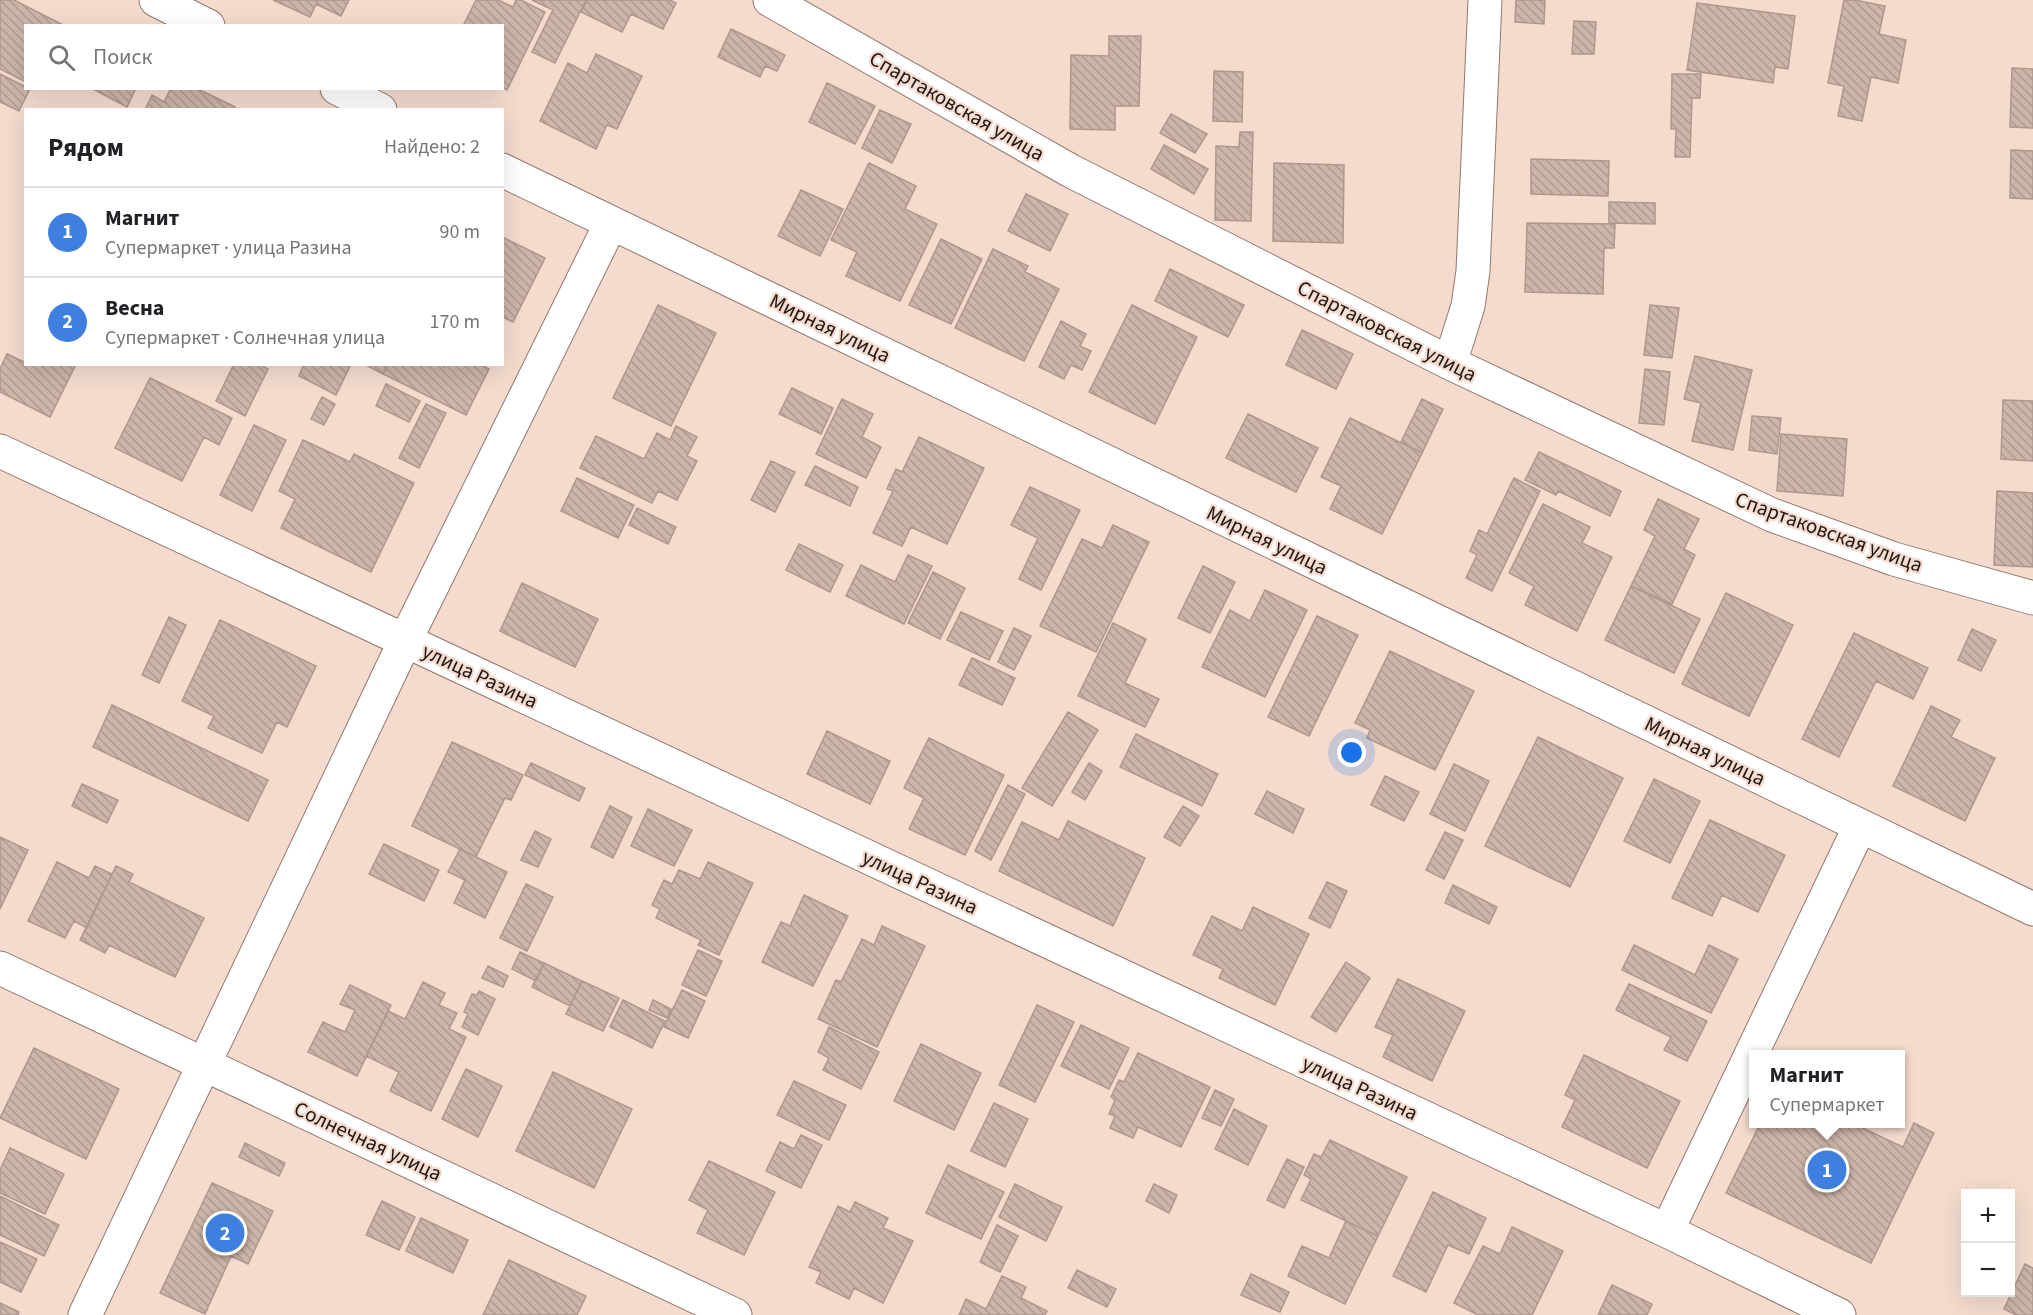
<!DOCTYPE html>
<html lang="ru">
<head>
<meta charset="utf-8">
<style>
	body { margin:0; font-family:"Source Sans 3",sans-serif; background:#f6f6f6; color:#202124 }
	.controls { position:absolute; right:18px; bottom:18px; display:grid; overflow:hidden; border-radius:0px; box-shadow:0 6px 24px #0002 }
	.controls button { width:54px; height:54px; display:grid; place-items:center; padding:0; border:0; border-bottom:2px solid #e0e0e0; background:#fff; color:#202124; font:30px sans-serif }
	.you { position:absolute; left:1352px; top:753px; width:21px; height:21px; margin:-15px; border:4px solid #fff; border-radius:50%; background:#1a73e8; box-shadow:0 0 0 9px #1a73e833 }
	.badge { display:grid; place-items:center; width:39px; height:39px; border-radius:50%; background:#2563eb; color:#fff; font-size:20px; font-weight:700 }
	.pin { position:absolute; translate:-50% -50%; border:3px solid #fff; box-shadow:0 2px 6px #0006 }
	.popup { position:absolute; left:1749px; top:1050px; width:156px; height:78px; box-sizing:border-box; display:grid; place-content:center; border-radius:0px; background:#fff; filter:drop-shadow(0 2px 4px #0005); font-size:20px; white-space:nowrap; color:#757577 }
	.popup b { font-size:22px; color:#202124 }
	.popup::after { content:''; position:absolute; left:50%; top:100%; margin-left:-12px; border:12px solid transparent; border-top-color:#fff }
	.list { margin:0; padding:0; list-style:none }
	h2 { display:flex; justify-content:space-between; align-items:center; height:78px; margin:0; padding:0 24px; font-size:26px }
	h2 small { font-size:20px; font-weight:400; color:#757577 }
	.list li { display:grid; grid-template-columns:39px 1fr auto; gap:18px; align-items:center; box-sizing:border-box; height:90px; padding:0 24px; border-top:2px solid #e0e0e0 }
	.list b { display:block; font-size:22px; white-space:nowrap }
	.list p { margin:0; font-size:20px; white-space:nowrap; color:#757577 }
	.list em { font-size:20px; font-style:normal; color:#757577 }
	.icon { flex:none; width:33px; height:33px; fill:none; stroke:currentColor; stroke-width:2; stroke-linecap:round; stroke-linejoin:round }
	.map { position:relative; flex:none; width:2033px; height:1315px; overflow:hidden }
	.search { position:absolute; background:#fff; box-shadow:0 6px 24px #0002; left:24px; top:24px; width:480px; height:66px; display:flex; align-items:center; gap:15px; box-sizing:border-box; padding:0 21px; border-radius:0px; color:#757577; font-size:22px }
	.panel { position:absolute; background:#fff; box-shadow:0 6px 24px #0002; left:24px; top:108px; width:480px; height:258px; border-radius:0px }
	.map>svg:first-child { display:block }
	.building { fill:url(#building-back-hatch); stroke:#af978b; stroke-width:1.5 }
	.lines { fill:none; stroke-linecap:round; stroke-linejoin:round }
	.minor-casing { stroke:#90796e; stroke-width:35 }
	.minor { stroke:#fff; stroke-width:33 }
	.labels { text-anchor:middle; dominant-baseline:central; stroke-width:4.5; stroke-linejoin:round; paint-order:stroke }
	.street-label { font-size:21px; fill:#1f1712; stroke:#f4dbce }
</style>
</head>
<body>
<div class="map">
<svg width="2033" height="1315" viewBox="0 0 2033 1315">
	<defs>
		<pattern id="building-back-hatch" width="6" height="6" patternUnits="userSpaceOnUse" patternTransform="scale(1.5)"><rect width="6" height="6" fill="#cdb5a8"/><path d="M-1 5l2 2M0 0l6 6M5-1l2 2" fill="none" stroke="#b09b90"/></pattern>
	</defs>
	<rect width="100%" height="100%" fill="#f4dbce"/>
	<path class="building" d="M0,0H14L65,26H26V82L0,69Z
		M273,0H349L341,16L316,4L310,17Z
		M476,0H498L513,7L516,0H521L545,12L507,90L502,87V26H463Z
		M532,0H586L555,63L532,52L553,10Z
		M587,0H670L676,3L663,29L631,14L622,32L581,12Z
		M1516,0H1545L1544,24L1515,22Z
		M1844,0H1855L1885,6L1879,34L1906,40L1898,83L1871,77L1862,121L1838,116L1844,86L1828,83Z
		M1697,3L1795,16L1788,69L1775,67L1773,83L1687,70Z
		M1574,21L1596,22L1594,54H1572Z
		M731,29L785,55L777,71L765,66L760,77L718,57Z
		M1109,36H1141L1139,106H1115V130L1070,129L1071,55L1109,56Z
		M596,54L642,76L617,129L607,125L596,149L540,121L568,63L587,73Z
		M2012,68L2033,69V128L2010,127Z
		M1214,71L1243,72L1242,122L1213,121Z
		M0,74L26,87V88L30,89L19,111L0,102Z
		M1672,74H1701L1700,98H1692L1690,157H1675L1676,129H1671Z
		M827,83L875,106L855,144L809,122Z
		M91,88H136L127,107Z
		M171,88H196L235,107L234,110H145L152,95L164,102Z
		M880,110L911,124L892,163L862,148Z
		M1171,114L1207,134L1195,153L1160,133Z
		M1240,132H1253L1251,221L1215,220L1216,146L1239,147Z
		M1164,145L1208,169L1194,194L1151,169Z
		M2011,150L2033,151V199L2010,198Z
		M1531,159L1609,161L1608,196L1531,194Z
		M869,163L916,186L905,209L937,224L900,301L846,276L857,252L831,240Z
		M1274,163L1344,165L1343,243L1273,241Z
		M801,190L843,209L820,256L778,236Z
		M1026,194L1068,214L1050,251L1008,231Z
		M1609,202L1655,203V224L1609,223Z
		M1527,223L1615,224L1614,248H1604L1603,294L1525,292Z
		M502,237L545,258L513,322L502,317Z
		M941,239L982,259L951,324L909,305Z
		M993,249L1028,266L1025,272L1059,289L1024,361L955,328Z
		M1170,269L1244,305L1228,337L1155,301Z
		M658,305L716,333L671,426L613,398Z
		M1132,305L1197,337L1155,424L1089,392Z
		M1650,305L1679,308L1672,358L1644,355Z
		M1061,321L1086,334L1080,346L1091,351L1082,370L1071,365L1064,379L1039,367Z
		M1302,330L1353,354L1336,389L1286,365Z
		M7,354L24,362L26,359V364H76L50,417L0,392V369Z
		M1695,356L1752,370L1733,450L1692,441L1701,403L1684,399Z
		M234,364H259L268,369L245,416L216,401Z
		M304,364H351L336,395L299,376Z
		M364,364H388L383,374Z
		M388,364H440L444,367L445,364H480L489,369L466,415L383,374Z
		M1645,369L1670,372L1664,425L1639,423Z
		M150,378L232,418L219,445L204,437L182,481L115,448Z
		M386,384L420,401L409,422L376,406Z
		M792,388L833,408L821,434L779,414Z
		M322,397L335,404L324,425L311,419Z
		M842,399L873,414L862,437L881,447L866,478L816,454Z
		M1422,399L1443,409L1422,453L1401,442Z
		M2003,400L2033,401V461L2001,459Z
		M426,404L446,413L419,468L399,458Z
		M1248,414L1318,448L1296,492L1226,458Z
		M1752,416L1781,418L1777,454L1749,450Z
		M1350,418L1422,453L1382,534L1330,509L1341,486L1321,477Z
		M254,425L286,440L252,511L220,495Z
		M676,426L697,437L687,456L697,461L677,500L658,491L652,503L580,468L596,436L644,459L657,433L670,440Z
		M1781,434L1847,439L1843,496L1777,491Z
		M919,437L984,468L947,544L911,527L902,546L873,533L893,491L887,489L896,469L902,472Z
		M303,440L350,462L354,454L414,483L371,572L281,528L295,499L279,491Z
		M1539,452L1621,491L1610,516L1558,491L1556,495L1525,480Z
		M771,461L795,472L775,512L751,500Z
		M815,466L858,487L850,506L805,485Z
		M577,478L634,505L618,538L561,511Z
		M1514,478L1540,491L1492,591L1466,578L1477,555L1470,551L1479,530L1487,534Z
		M1030,487L1080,510L1041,590L1019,579L1038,538L1011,525Z
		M1997,491L2033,493V567L1994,565Z
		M1658,499L1699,519L1684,549L1695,555L1672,604L1631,586L1655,536L1644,530Z
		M1543,504L1590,527L1582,543L1612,557L1577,631L1525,605L1534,586L1509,573Z
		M637,508L676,527L668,544L629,525Z
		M1113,525L1149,542L1096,652L1040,626L1082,539L1102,548Z
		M799,544L843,565L830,592L786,570Z
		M908,555L932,566L904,624L846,596L861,565L895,582Z
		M1203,566L1235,582L1210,633L1178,618Z
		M933,572L965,588L940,639L908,623Z
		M522,583L598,619L575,667L500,631Z
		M1631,586L1700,619L1674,673L1605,640Z
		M1265,590L1307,610L1265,697L1202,667L1230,610L1250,621Z
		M1726,593L1793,625L1749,716L1682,684Z
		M961,612L1003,631L989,660L947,640Z
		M1317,616L1358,635L1309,736L1268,717Z
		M169,617L186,625L159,683L142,675Z
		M220,620L316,666L287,727L277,722L262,753L208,728L214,716L182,701Z
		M1113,623L1146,639L1125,683L1159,699L1145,727L1078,696Z
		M1014,628L1031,636L1014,670L998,662Z
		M1972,629L1996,640L1981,671L1958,660Z
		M1854,633L1928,668L1913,699L1876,681L1839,757L1802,739Z
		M1390,651L1474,691L1435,770L1367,738L1370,730L1355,723Z
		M972,658L1015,678L1002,705L959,685Z
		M112,705L268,780L248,821L93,747Z
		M1931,706L1960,720L1951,737L1995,758L1965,821L1893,786Z
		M1068,712L1098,730L1052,806L1022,788Z
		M827,731L890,761L870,804L807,774Z
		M1136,734L1218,774L1202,806L1120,767Z
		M1538,737L1623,778L1570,887L1485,846Z
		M929,738L1004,775L965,855L909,829L924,798L904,788Z
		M452,742L523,775L511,800L505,798L476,857L412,826Z
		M531,763L585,788L579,801L525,775Z
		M1089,763L1102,771L1085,800L1072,792Z
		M1454,764L1489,781L1465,831L1430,814Z
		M1385,776L1419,792L1404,821L1371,805Z
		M1654,779L1700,801L1670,863L1624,841Z
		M82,784L118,800L107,823L72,806Z
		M1008,785L1025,794L991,860L975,851Z
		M1267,791L1304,809L1293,833L1255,814Z
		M610,806L632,817L613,858L591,847Z
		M1183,806L1199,816L1180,846L1164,837Z
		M648,809L692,830L674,866L631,846Z
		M1710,820L1785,855L1758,912L1722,895L1712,916L1672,898Z
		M1068,821L1145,858L1113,926L999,871L1022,822L1059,840Z
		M535,831L551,839L538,867L521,860Z
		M1445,832L1463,840L1444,879L1426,870Z
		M0,837L28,850L0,909Z
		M384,844L439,870L424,901L369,874Z
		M460,849L507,872L485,918L454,903L465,880L448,872Z
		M57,862L89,878L95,866L112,874L87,928L74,921L65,938L28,921Z
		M708,862L753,883L719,955L698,945L701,940L656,918L660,909L652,905L664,880L672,884L679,870L700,879Z
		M116,866L133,874L129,882L204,918L175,977L109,945L105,953L80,940Z
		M1327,882L1347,891L1330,928L1309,918Z
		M526,884L553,897L527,951L500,938Z
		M1453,885L1497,907L1489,924L1445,903Z
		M804,895L848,916L813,986L762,962L781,922L790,926Z
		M1253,907L1309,934L1275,1005L1219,978L1223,969L1193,955L1212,916L1242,931Z
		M882,926L925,946L877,1047L818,1019L836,980L841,982L862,939L874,945Z
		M1634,945L1695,975L1709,945L1738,959L1711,1013L1622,970Z
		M698,950L722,961L706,996L682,985Z
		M520,952L544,963L536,981L512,969Z
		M1346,962L1370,978L1336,1032L1311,1017Z
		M544,963L582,981L570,1006L532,987Z
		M488,966L508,976L503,987L482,978Z
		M1398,979L1465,1011L1432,1081L1383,1057L1393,1035L1375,1027Z
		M582,981L619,998L603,1031L566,1014Z
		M423,982L445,993L439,1005L457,1013L449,1029L466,1037L431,1111L390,1091L399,1072L366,1056L388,1011L405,1019Z
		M1629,984L1707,1021L1687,1061L1664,1050L1671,1037L1616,1010Z
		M350,985L391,1005L357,1076L308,1052L323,1022L345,1032L355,1010L340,1004Z
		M682,990L705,1001L688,1038L664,1027Z
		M479,991L495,999L478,1035L462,1027L468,1014L464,1012L472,994L477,995Z
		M623,1000L665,1021L652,1048L610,1027Z
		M653,1000L671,1009L667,1018L649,1010Z
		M1037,1005L1074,1022L1035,1102L999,1085Z
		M1081,1025L1129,1048L1109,1089L1061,1066Z
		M829,1027L879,1052L861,1089L823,1070L829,1058L818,1052Z
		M921,1044L981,1073L954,1130L894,1101Z
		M34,1048L119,1089L86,1159L0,1118Z
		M1138,1053L1210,1087L1181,1147L1138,1127L1133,1138L1110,1128L1115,1116L1109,1114L1115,1100L1111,1097L1119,1080L1124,1082Z
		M1584,1055L1680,1101L1647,1168L1562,1127L1575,1100L1565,1095Z
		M466,1069L502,1086L478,1137L442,1119Z
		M553,1072L632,1109L594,1188L516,1151Z
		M794,1081L846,1105L829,1140L777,1115Z
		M1215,1090L1234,1099L1221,1126L1202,1118Z
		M994,1103L1028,1119L1005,1167L971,1151Z
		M1234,1109L1267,1126L1248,1165L1215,1149Z
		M1914,1123L1934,1133L1871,1263L1726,1193L1760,1124H1854L1903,1147Z
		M801,1135L822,1145L801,1188L766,1171L780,1142L794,1149Z
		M1330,1140L1407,1177L1378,1236L1301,1200L1311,1179L1304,1175L1314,1154L1321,1157Z
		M245,1143L285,1163L279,1176L239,1157Z
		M10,1148L64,1174L45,1214L0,1193V1170Z
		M1287,1159L1304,1167L1284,1208L1267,1200Z
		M709,1161L775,1192L744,1255L697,1233L708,1210L689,1200Z
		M948,1165L1004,1192L981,1239L926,1213Z
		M212,1183L273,1211L248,1264L231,1256L205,1314L160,1293Z
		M1015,1184L1062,1207L1046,1241L999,1217Z
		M1154,1184L1177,1195L1169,1213L1146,1201Z
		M1433,1192L1486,1218L1469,1254L1448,1245L1426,1292L1393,1276Z
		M0,1196L59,1225L44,1256L0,1235Z
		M382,1201L415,1217L399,1250L366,1235Z
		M855,1202L888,1218L883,1228L913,1241L883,1303L854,1288L849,1299L816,1283L821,1272L809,1267L838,1206L850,1212Z
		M421,1218L468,1240L453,1273L406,1251Z
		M1346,1221L1378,1236L1345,1304L1288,1276L1302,1246L1329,1258Z
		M997,1225L1018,1236L1000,1272L980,1262Z
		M1512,1227L1563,1251L1532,1315H1478L1454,1303L1483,1246L1500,1254Z
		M0,1242L37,1259L21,1292L0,1282Z
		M509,1260L586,1296L577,1315H483Z
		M2025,1264L2033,1268V1315H2016L2004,1309Z
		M1077,1270L1116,1289L1107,1307L1068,1288Z
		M1251,1274L1289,1292L1280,1312L1241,1295Z
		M1002,1276L1026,1287L1021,1298L1047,1311L1045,1315H959L966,1299L986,1309Z
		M1612,1285L1652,1304L1647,1315H1598Z
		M0,1303L19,1312L18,1315H0Z"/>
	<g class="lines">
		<g class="minor-casing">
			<path id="minor" d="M156,0L208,26
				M770,0L1071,171L1450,363L1772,515L1894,559L2033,598
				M337,88L380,110
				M502,170L2033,909
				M1450,363L1468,306L1473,271L1485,0
				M0,451L1667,1231L1839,1315
				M0,968L735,1315
				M1667,1231L1860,826
				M85,1315L405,641L611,223"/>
		</g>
		<use href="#minor" class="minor"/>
	</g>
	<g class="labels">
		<g class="street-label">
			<text transform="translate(957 106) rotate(30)">Спартаковская улица</text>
			<text transform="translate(830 328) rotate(26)">Мирная улица</text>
			<text transform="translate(1387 331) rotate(27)">Спартаковская улица</text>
			<text transform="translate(1829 532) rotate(20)">Спартаковская улица</text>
			<text transform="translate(1267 540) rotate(26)">Мирная улица</text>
			<text transform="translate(480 676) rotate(25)">улица Разина</text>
			<text transform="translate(1705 751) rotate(26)">Мирная улица</text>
			<text transform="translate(920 882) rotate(25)">улица Разина</text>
			<text transform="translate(1360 1088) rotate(25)">улица Разина</text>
			<text transform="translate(368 1141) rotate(25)">Солнечная улица</text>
		</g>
	</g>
</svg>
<div class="controls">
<button>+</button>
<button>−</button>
</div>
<div class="you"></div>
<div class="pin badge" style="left:1827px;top:1170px;background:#3f7fe0">1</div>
<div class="popup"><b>Магнит</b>Супермаркет</div>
<div class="pin badge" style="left:225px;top:1233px;background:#3f7fe0">2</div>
<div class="search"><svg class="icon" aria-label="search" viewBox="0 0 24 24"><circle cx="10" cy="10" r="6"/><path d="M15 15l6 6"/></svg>Поиск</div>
<section class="panel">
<h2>Рядом<small>Найдено: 2</small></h2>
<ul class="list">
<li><span class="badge" style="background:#3f7fe0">1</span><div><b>Магнит</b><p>Супермаркет · улица Разина</p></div><em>90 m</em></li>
<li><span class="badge" style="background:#3f7fe0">2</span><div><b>Весна</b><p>Супермаркет · Солнечная улица</p></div><em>170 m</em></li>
</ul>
</section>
</div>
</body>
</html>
